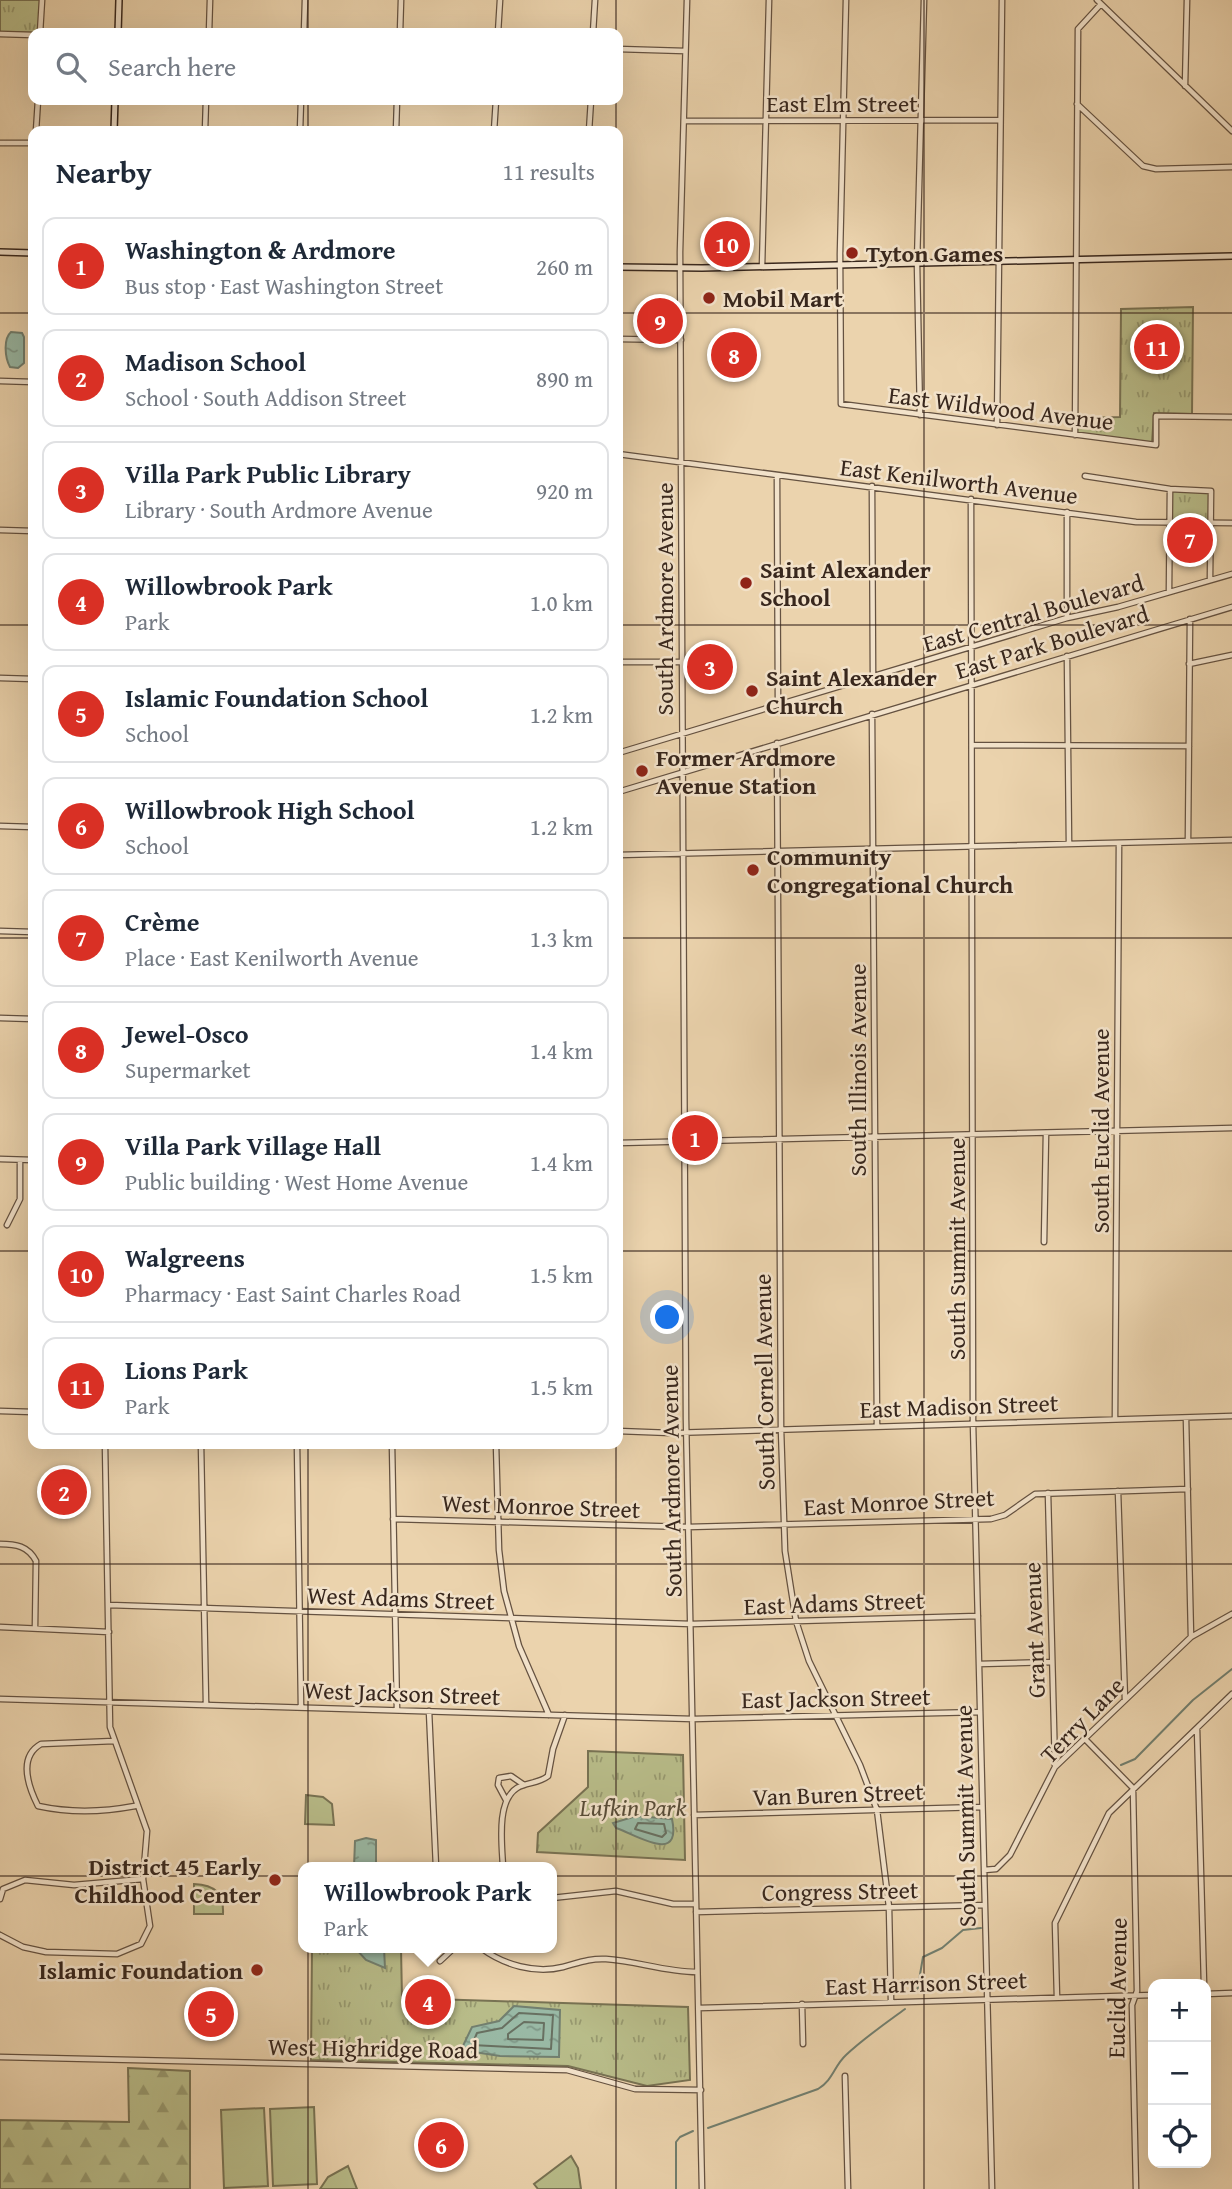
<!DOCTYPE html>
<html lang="en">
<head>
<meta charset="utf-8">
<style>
	body { margin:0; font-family:"Gentium Book Plus",serif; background:#f2f2f3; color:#1f2937 }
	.controls { position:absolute; right:21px; bottom:21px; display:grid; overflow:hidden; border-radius:14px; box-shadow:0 7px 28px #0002 }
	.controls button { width:63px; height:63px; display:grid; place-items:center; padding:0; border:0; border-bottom:2px solid #e0e1e3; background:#fff; color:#1f2937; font:35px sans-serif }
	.you { position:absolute; left:668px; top:1318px; width:24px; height:24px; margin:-18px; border:5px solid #fff; border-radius:50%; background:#1a73e8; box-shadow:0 0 0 10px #1a73e833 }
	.badge { display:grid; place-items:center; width:46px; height:46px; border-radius:50%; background:#d93025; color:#fff; font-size:23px; font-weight:700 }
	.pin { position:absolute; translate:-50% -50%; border:4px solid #fff; box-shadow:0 2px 7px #0006 }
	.popup { position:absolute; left:298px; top:1862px; width:259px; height:91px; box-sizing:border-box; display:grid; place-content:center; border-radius:14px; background:#fff; filter:drop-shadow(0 2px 5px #0005); font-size:23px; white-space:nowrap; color:#747a83 }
	.popup b { font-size:26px; color:#1f2937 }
	.popup::after { content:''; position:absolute; left:50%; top:100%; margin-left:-14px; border:14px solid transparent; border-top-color:#fff }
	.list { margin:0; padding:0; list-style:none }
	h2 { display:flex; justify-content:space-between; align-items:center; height:91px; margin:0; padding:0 28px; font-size:30px }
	h2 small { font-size:23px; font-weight:400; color:#747a83 }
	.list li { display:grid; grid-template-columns:46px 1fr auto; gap:21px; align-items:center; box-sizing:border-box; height:98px; margin:0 14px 14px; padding:0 14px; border:2px solid #e0e1e3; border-radius:14px }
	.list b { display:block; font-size:26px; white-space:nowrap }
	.list p { margin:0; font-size:23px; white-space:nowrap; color:#747a83 }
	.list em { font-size:23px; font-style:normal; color:#747a83 }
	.icon { flex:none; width:38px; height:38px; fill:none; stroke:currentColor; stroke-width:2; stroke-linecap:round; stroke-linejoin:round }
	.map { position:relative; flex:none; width:1232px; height:2189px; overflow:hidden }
	.search { position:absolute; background:#fff; box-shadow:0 7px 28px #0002; left:28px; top:28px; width:595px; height:77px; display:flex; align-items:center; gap:18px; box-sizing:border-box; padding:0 24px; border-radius:14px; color:#747a83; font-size:26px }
	.panel { position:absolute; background:#fff; box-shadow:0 7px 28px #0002; left:28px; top:126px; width:595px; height:1323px; border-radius:14px }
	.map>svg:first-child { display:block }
	.grass { fill:#b8bc89; stroke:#787253; stroke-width:2 }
	.forest { fill:url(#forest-firs); stroke:#787253; stroke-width:2 }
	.park { fill:url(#park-tufts); stroke:#787253; stroke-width:2 }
	.water { fill:url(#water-ripples); stroke:#727f6f; stroke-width:2 }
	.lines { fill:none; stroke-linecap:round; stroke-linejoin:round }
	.shore { stroke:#687061; stroke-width:2 }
	.stream { stroke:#727f6f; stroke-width:2 }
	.street-casing { stroke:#655241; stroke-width:7 }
	.secondary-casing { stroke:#38271d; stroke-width:8 }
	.street { stroke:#f2e2ca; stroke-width:4.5 }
	.secondary { stroke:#f2e2ca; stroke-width:5 }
	.grid { fill:none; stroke:#38271d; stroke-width:2; stroke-opacity:0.55 }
	.poi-dot { fill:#8f2418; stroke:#f2e2ca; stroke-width:2.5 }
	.labels { text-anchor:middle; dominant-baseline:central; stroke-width:5; stroke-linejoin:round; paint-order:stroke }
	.street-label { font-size:24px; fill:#38271d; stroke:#f2e2ca }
	.poi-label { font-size:24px; font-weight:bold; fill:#38271d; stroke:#f2e2ca; text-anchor:start }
	.park-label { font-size:24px; font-style:italic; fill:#584c38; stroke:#f2e2ca }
</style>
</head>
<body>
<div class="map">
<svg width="1232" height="2189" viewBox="0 0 1232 2189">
	<defs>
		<pattern id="forest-firs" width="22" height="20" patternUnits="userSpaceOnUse" patternTransform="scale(1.75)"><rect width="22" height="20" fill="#b8bc89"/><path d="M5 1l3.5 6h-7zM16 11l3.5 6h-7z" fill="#97996f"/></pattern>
		<pattern id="park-tufts" width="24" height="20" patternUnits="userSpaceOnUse" patternTransform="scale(1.75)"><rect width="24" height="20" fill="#b8bc89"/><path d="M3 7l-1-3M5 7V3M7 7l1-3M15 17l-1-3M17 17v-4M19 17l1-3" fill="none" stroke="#97996f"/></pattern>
		<pattern id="water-ripples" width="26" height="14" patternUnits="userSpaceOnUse" patternTransform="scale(1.75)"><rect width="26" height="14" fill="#99b9a5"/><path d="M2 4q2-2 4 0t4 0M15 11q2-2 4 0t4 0" fill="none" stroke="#7e9686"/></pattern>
	</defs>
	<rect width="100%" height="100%" fill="#ebd3ad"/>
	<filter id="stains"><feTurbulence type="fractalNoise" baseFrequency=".00286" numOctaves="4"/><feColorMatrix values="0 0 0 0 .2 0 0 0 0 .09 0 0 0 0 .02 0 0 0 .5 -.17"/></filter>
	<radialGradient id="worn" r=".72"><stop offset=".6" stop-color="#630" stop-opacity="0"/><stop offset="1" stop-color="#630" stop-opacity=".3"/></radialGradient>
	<path class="grass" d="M306,1795L323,1797L332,1804L334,1825L305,1824Z
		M194,1884C215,1885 224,1893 223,1914H194Z
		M314,2107L317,2184L273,2186L270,2109Z
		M264,2108L268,2186L224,2188L221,2110Z
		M571,2156L578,2168L581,2189H538L534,2184Z
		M348,2166L357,2189H320L328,2177Z"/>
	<path class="forest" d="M128,2068L190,2071V2189H0V2120L129,2122Z"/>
	<path class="park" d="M0,0H41L39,33L0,32Z
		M1193,307L1192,414L1154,413L1152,443L1076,433L1077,418L1120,417L1121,309Z
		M1171,490L1210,492L1209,522H1171Z
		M588,1751L683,1755L685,1860L537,1852L538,1833L588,1787Z
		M312,1948H401L402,1998L688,2007L690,2080L647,2086L568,2066L311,2060Z"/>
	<path class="water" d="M11,332L22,333L24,337V363L18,368L10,367C5,358 3,339 11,332Z
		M636,1816L672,1819C682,1866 635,1834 616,1828L613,1823Z
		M366,1838L376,1840V1867H354L355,1841Z
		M355,1948H384L385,1968L366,1960Z
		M514,2006L560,2010L559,2057L500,2056L461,2050L472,2027L499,2021Z"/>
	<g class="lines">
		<path class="shore" d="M638,1823L664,1824L666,1833L662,1837L635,1829Z
			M519,2013L553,2015L551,2049L472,2045L477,2033L502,2028Z
			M524,2022L544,2023L543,2040L508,2039V2034Z"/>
		<path class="stream" d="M1121,1765L1135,1759L1193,1700L1232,1669
			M917,1992L923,1957L942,1948L963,1930L981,1928
			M708,2128L818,2089C833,2080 834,2066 846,2055C864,2038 886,2023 905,2009
			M676,2189V2142L680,2137L693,2131"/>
		<g class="street-casing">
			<path id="street" d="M687,0L680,252L686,1419L702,2189
				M846,0L840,254L841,404L1156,445V416L1232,417
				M1097,0L1232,131
				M40,33L42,0
				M209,33L210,0
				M304,33L305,0
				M400,33L401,0
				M498,33L500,0
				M593,33L595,0
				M0,34L33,35
				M618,49L685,51
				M1185,86L1187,0
				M1077,104L1143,166L1156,169L1232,167
				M684,121L1000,120
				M36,131L38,100
				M205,131L206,100
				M300,131L301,100
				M396,131L397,100
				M494,131L496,100
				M589,131L591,100
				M0,143H33
				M762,267L769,0
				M618,339L681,340
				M0,381L33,382
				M920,415L917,263L924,0
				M997,425L1002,0
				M1075,435L1078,29L1101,4
				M618,454L1136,522L1232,523
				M777,475L778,705
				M1085,476L1170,489L1211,491L1210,580
				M872,486L873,677
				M971,499L973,1423L992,2189
				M1067,512V618
				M0,530L33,531
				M1169,592L1170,489
				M1067,656L1069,844
				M618,662H682
				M1189,664L1232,655
				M0,678L33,679
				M872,714L877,1426
				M777,743L781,1429L785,1551L796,1621L809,1661L860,1765L877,1810L889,1907L891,2001
				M973,745L1189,746
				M618,753L1067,618L1118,607L1232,574
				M618,792L1232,607
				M0,826L33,827V659
				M1188,841L1190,619
				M618,855L1232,840
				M0,931L33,932
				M0,1018L33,1019
				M618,1143L1232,1128
				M0,1159L33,1160
				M7,1225L20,1199V1160
				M1044,1242L1046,1133
				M0,1411L33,1412
				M1186,1418L1191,1637
				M1115,1419L1119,843
				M618,1431L671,1433L1232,1416
				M201,1444L206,1703
				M297,1444L301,1707
				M392,1444L397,1710
				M496,1444L499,1550L504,1591L519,1646L549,1715
				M1118,1491L1125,1700
				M1048,1493L1055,1767
				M393,1519L688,1527L991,1519L1005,1515L1035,1494L1188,1489
				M0,1544C16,1544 28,1546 36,1561L35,1628
				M109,1605L691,1624L978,1616
				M0,1627L109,1632
				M979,1664L1051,1662
				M0,1699L693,1719L980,1712
				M429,1711L436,1867
				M1197,1728L1204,1984
				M1085,1739L1133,1788L1137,1991L1132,2005L1136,2189
				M114,1741L41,1744C18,1757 28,1786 38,1806C70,1813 103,1812 135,1806
				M506,1800L498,1785L499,1778L511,1776L524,1785
				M694,1815L982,1807
				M503,1867C502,1845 496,1801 517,1788C527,1782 538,1784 548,1776L553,1749L565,1715
				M984,1870L996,1869L1010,1855L1055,1767L1191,1637L1232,1614
				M552,1898L616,1891L673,1904H696
				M0,1899L3,1889L25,1880L74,1885L143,1879
				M696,1912L985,1905
				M0,1935L23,1947L46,1952L117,1954L141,1944L150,1926L143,1879L147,1831L110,1727L105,1444
				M481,1948C504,1965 535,1974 563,1967C578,1963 590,1958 606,1959C637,1961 665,1972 697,1972
				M440,1961L454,1948
				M1206,1994L1232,1993
				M1057,1998L1055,1923L1109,1813L1232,1694
				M802,2004L803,2044
				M699,2008L1153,1995
				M0,2057L567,2070L635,2089L701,2090
				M845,2076L848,2189"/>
		</g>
		<g class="secondary-casing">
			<path id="secondary" d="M118,33L119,0
				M114,131L115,100
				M0,252L33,253
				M618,267L702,268L1232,256"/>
		</g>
		<use href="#street" class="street"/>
		<use href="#secondary" class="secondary"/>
	</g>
	<path class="grid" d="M308,0V33M616,0V33M924,0V2189M308,100V131M616,100V131M0,313H33M618,313H1232M0,625H33M618,625H1232M0,938H33M618,938H1232M0,1251H33M618,1251H1232M308,1444V2189M616,1444V2189M0,1564H1232M0,1876H1232"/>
	<g class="poi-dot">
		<circle cx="852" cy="253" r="7"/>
		<circle cx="709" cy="298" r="7"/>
		<circle cx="746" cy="583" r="7"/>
		<circle cx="752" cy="691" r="7"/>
		<circle cx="642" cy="771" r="7"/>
		<circle cx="753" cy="870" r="7"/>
		<circle cx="275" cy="1880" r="7"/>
		<circle cx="257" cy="1970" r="7"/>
	</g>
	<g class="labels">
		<g class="street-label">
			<text x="842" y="103">East Elm Street</text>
			<text transform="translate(1001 408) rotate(7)">East Wildwood Avenue</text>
			<text transform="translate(959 481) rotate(7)">East Kenilworth Avenue</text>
			<text transform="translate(664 599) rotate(-90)">South Ardmore Avenue</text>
			<text transform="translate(1033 613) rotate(-16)">East Central Boulevard</text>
			<text transform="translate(1052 642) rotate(-17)">East Park Boulevard</text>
			<text transform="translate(857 1070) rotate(-90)">South Illinois Avenue</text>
			<text transform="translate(1100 1131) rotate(-90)">South Euclid Avenue</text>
			<text transform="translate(956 1249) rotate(-90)">South Summit Avenue</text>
			<text transform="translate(764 1382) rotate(-91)">South Cornell Avenue</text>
			<text transform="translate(959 1406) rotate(-2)">East Madison Street</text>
			<text transform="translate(671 1481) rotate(-91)">South Ardmore Avenue</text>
			<text transform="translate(899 1502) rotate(-3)">East Monroe Street</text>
			<text transform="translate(541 1506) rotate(2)">West Monroe Street</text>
			<text transform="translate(401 1598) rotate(2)">West Adams Street</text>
			<text transform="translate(834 1603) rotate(-2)">East Adams Street</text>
			<text transform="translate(1034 1630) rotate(-92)">Grant Avenue</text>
			<text transform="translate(402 1693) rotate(2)">West Jackson Street</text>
			<text transform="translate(836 1698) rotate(-1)">East Jackson Street</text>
			<text transform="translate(1082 1720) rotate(-46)">Terry Lane</text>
			<text transform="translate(838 1794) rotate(-2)">Van Buren Street</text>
			<text transform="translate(965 1816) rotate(-91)">South Summit Avenue</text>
			<text transform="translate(840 1891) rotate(-1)">Congress Street</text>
			<text transform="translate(926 1983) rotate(-2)">East Harrison Street</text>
			<text transform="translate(1117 1988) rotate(-89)">Euclid Avenue</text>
			<text transform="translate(373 2048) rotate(1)">West Highridge Road</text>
		</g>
		<g class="poi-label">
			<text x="866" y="253">Tyton Games</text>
			<text x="723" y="298">Mobil Mart</text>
			<text x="760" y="569">Saint Alexander<tspan x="760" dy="28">School</tspan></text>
			<text x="766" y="677">Saint Alexander<tspan x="766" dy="28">Church</tspan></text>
			<text x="656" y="757">Former Ardmore<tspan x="656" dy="28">Avenue Station</tspan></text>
			<text x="767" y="856">Community<tspan x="767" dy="28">Congregational Church</tspan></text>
			<text x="261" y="1866" text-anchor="end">District 45 Early<tspan x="261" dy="28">Childhood Center</tspan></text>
			<text x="243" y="1970" text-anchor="end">Islamic Foundation</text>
		</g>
		<g class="park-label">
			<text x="633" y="1807">Lufkin Park</text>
		</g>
	</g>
	<rect width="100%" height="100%" filter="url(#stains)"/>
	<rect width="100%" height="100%" fill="url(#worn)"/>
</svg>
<div class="controls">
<button>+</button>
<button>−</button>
<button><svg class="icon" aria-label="locate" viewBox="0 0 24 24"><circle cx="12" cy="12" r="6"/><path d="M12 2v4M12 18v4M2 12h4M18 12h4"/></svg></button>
</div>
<div class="you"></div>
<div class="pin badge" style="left:695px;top:1138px">1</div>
<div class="pin badge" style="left:64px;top:1492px">2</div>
<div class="pin badge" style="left:710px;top:667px">3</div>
<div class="pin badge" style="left:428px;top:2002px">4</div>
<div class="popup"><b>Willowbrook Park</b>Park</div>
<div class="pin badge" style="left:211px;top:2014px">5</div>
<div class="pin badge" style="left:441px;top:2145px">6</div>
<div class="pin badge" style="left:1190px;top:540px">7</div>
<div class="pin badge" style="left:734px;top:355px">8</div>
<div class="pin badge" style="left:660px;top:321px">9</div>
<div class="pin badge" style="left:727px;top:244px">10</div>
<div class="pin badge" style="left:1157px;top:347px">11</div>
<div class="search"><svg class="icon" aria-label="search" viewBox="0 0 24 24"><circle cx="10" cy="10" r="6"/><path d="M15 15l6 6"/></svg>Search here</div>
<section class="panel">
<h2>Nearby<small>11 results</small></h2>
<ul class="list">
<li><span class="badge">1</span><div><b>Washington &amp; Ardmore</b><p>Bus stop · East Washington Street</p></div><em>260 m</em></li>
<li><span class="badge">2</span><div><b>Madison School</b><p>School · South Addison Street</p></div><em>890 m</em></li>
<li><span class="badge">3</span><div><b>Villa Park Public Library</b><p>Library · South Ardmore Avenue</p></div><em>920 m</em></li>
<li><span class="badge">4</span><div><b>Willowbrook Park</b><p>Park</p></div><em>1.0 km</em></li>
<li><span class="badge">5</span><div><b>Islamic Foundation School</b><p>School</p></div><em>1.2 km</em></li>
<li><span class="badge">6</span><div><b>Willowbrook High School</b><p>School</p></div><em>1.2 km</em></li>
<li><span class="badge">7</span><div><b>Crème</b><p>Place · East Kenilworth Avenue</p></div><em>1.3 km</em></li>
<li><span class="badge">8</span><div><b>Jewel-Osco</b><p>Supermarket</p></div><em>1.4 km</em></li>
<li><span class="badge">9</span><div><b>Villa Park Village Hall</b><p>Public building · West Home Avenue</p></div><em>1.4 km</em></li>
<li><span class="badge">10</span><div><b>Walgreens</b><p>Pharmacy · East Saint Charles Road</p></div><em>1.5 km</em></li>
<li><span class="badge">11</span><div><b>Lions Park</b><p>Park</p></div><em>1.5 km</em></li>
</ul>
</section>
</div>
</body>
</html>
